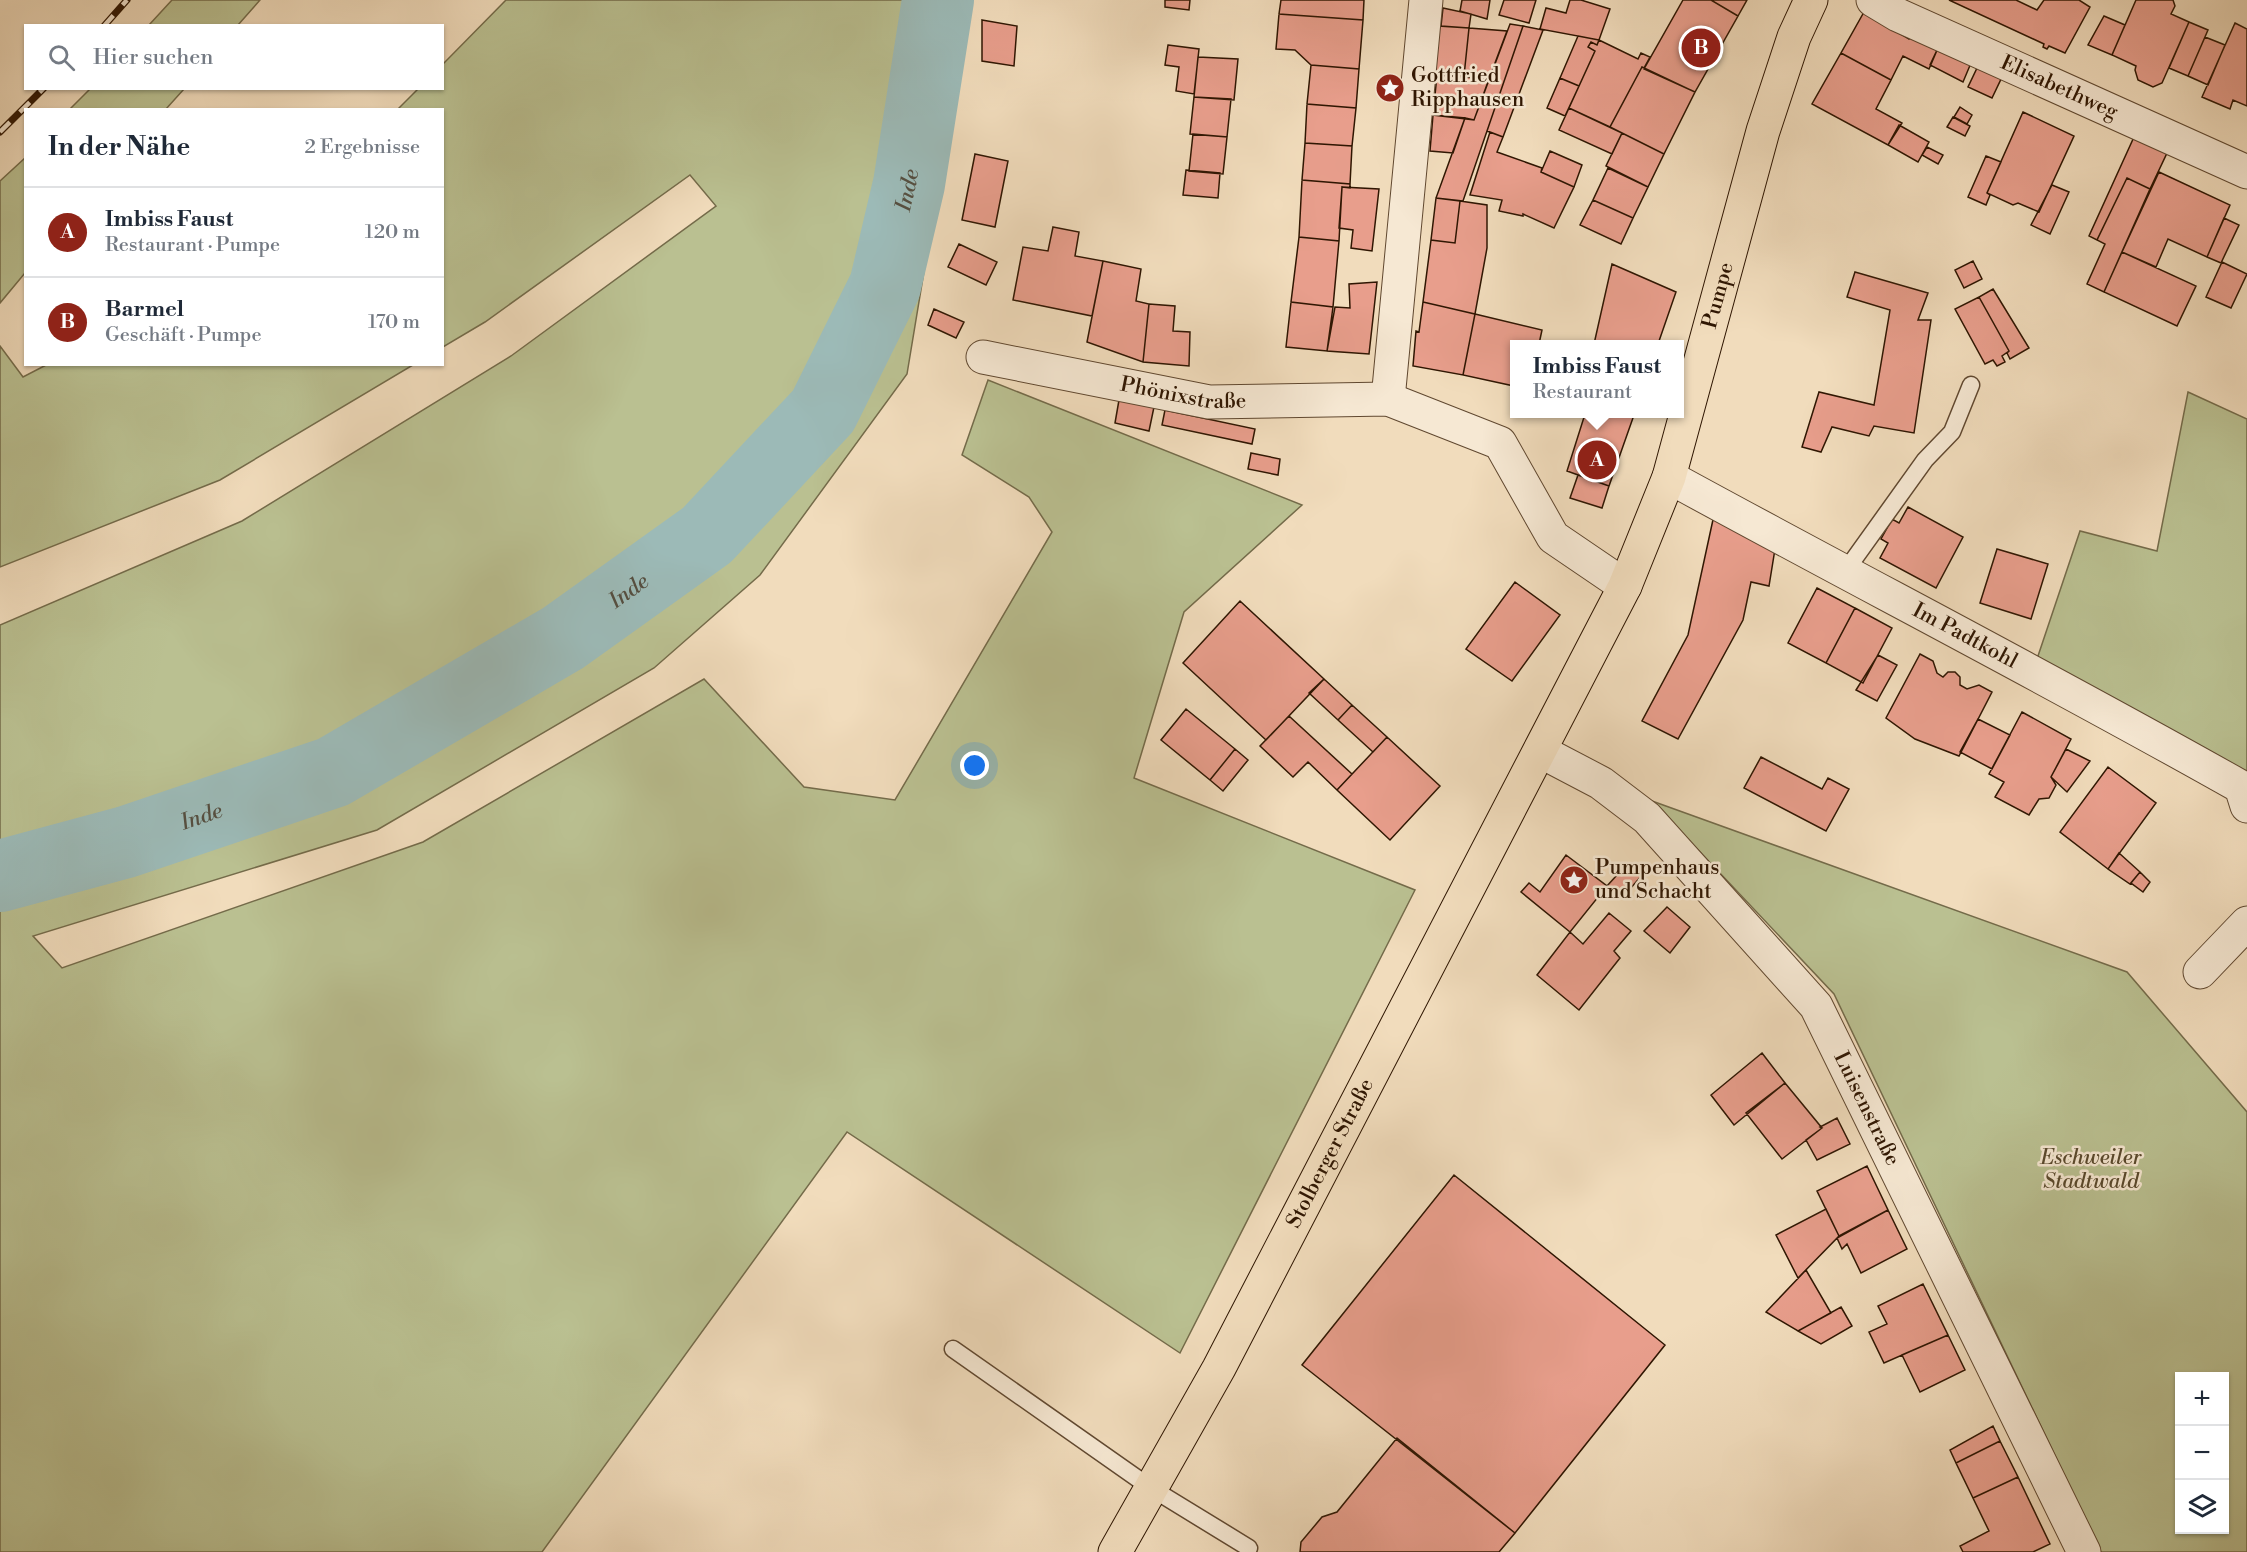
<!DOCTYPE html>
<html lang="de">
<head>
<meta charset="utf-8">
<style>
	body { margin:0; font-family:"Libre Bodoni",serif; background:#f2f2f3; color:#1f2937 }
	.controls { position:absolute; right:18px; bottom:18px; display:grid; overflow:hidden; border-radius:0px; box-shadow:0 2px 4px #0004 }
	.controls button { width:54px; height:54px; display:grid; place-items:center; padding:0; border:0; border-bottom:2px solid #e0e1e3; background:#fff; color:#1f2937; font:30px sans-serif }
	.you { position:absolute; left:975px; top:766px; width:21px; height:21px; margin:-15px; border:4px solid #fff; border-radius:50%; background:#1a73e8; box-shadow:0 0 0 9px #1a73e833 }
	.badge { display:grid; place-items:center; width:39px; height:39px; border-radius:50%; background:#8f2418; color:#fff; font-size:20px; font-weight:700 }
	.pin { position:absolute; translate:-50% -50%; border:3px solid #fff; box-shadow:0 2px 6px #0006 }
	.popup { position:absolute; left:1510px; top:340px; width:174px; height:78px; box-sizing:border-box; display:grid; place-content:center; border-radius:0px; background:#fff; filter:drop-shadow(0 2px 4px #0005); font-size:20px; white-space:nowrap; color:#747a83 }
	.popup b { font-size:22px; color:#1f2937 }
	.popup::after { content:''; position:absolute; left:50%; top:100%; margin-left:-12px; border:12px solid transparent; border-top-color:#fff }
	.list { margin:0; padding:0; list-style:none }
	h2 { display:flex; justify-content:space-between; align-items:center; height:78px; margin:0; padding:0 24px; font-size:26px }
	h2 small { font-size:20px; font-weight:400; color:#747a83 }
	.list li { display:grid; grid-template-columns:39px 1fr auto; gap:18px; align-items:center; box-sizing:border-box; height:90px; padding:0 24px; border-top:2px solid #e0e1e3 }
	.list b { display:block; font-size:22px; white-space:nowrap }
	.list p { margin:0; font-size:20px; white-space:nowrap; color:#747a83 }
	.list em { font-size:20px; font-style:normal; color:#747a83 }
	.icon { flex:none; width:33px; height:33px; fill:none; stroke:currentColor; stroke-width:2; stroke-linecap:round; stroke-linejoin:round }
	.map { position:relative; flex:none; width:2247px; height:1552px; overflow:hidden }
	.search { position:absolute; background:#fff; box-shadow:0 2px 4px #0004; left:24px; top:24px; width:420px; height:66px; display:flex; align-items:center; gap:15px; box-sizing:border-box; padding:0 21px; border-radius:0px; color:#747a83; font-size:22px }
	.panel { position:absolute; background:#fff; box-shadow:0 2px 4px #0004; left:24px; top:108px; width:420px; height:258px; border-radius:0px }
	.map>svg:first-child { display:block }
	.green { fill:#bac091; stroke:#746b4a; stroke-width:1.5; fill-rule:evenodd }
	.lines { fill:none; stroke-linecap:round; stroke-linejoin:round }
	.river { stroke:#9cbab7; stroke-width:72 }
	.building { fill:#e89e8c; stroke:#2f1602; stroke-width:1.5 }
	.lane-casing { stroke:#604830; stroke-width:19 }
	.street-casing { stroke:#604830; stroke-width:35 }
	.primary-casing { stroke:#2f1602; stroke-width:35 }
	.lane { stroke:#f6e8d3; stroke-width:16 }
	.street { stroke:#f6e8d3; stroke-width:33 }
	.primary { stroke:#f1dcbc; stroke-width:33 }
	.rail-casing { stroke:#2f1602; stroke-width:7 }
	.rail { stroke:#f6e8d3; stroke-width:4.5; stroke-dasharray:14; stroke-linecap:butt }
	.labels { text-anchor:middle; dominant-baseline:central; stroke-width:5; stroke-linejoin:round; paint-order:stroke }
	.poi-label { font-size:21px; fill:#2f1602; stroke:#f6e8d3; text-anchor:start }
	.street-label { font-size:21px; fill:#2f1602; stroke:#f6e8d3 }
	.park-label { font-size:21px; font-style:italic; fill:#59492d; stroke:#f6e8d3 }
	.water-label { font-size:22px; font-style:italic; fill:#554f41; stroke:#f6e8d3 }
</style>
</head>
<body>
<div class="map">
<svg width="2247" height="1552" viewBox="0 0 2247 1552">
	<rect width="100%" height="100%" fill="#f1dcbc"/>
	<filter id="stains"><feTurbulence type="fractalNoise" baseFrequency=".00333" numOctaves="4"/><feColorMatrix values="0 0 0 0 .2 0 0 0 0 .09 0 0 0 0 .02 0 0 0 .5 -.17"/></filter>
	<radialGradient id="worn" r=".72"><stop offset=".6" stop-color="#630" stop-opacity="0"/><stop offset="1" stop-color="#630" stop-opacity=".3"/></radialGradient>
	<path class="green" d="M172,0H260L238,25H149Z
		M506,0H969L907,374L760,575L654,668L377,830L33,936L62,968L423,842L704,679L804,787L895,800L1052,532L1029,497L962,455L988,380L1302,505L1184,612L1134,778L1415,890L1180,1353L847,1132L542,1552H0V625L242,521L511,356L716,206L690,175L485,322L443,347L442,110L398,109L418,89L442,88L443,64Z
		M90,89V88L184,89L166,109H70Z
		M25,158V273L0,303V181Z
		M0,346L23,377L48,364L413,365L220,480L0,567Z
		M2188,392L2247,419V786L2037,659L2080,531L2157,551Z
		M1652,801L2127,972L2247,1112V1552H2101L1834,994ZM2180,1376H2224V1530H2180Z"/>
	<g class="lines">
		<path class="river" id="s1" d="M0,876L126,842L333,772L563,638L707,535L823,411L885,286L909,184L938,0"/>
	</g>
	<path class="building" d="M1165,0H1190L1189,10L1165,7Z
		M1281,0H1364L1363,20L1279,14Z
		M1462,0H1490L1487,19L1460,11Z
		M1504,0H1536L1529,23L1499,15Z
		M1570,0H1581L1610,9L1599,40L1540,29L1546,8L1566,13Z
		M1683,0H1711L1738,16L1695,92L1644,69Z
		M1711,0H1747L1738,16Z
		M1949,0H2016L2037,10L2044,0H2079L2090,7L2065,53L2049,46L2047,49L2043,47L2044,44Z
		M2136,0H2173L2175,6L2171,14L2189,22L2162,83L2153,87L2138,80L2135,70L2136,66L2112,55Z
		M1443,8L1471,14L1469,28L1441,26Z
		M1864,12L1909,39L1911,36L1938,48L1929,69L1903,56L1891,80L1841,53Z
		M1279,14L1363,20L1359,69L1311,65L1295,50L1276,49Z
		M2104,16L2125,25L2112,55L2088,45Z
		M982,20L1017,26L1014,66L982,61Z
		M2189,22L2208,30L2188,76L2169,68Z
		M2235,23L2247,29V106L2233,100L2230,109L2202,97Z
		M1510,24L1523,26L1463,201L1436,198L1465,118L1474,120Z
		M1438,26L1469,28L1464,76L1435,74Z
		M1523,26L1543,30L1503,137L1487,131Z
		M1469,28L1507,31L1489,79L1464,76Z
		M1578,36L1599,40L1597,45L1591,42L1588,47L1595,51L1579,86L1560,78Z
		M2205,37L2225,45L2208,85L2188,76Z
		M1599,40L1638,59L1641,53L1650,57L1644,68L1642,67L1610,127L1569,108L1595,51L1588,47L1591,42L1597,45Z
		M1168,45L1199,49L1194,94L1176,91L1179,67L1165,65Z
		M1938,48L1971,63L1963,82L1930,65Z
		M1841,53L1891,80L1876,109L1902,123L1888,145L1812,104Z
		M1198,57L1238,59L1234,100L1194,97Z
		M1311,65L1359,69L1356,108L1307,104Z
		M1978,66L2002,77L1992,98L1968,87Z
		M1642,67L1695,92L1664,154L1610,127Z
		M1437,75L1489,79L1474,120L1433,115Z
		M1560,78L1579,86L1565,116L1547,108Z
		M1194,97L1231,99L1227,137L1190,134Z
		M1307,104L1356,108L1352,146L1305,143Z
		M1960,107L1972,115L1967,124L1954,117Z
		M1569,108L1622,133L1612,154L1559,130Z
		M2023,112L2074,136L2039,212L2018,203L2013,205L1987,193Z
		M1433,115L1465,118L1453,153L1430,151Z
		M1953,117L1970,126L1965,136L1947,127Z
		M1899,125L1929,142L1918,162L1888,145Z
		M1490,132L1503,137L1497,152L1542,168L1541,172L1574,187L1554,228L1523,214V216L1499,211L1502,200L1470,195Z
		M1622,133L1664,154L1648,187L1606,166Z
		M1193,134L1227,137L1223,174L1189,171Z
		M2134,137L2167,153L2150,189L2127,178L2097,240L2089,236Z
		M1305,143L1352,146L1350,184L1302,180Z
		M1927,147L1943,155L1938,164L1922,155Z
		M1550,151L1582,165L1574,187L1541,172Z
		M975,154L1008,161L995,227L962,220Z
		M1986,156L2001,162L1987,193L1990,195L1986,205L1968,197Z
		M1608,168L1648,187L1633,218L1593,200Z
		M1186,170L1220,173L1218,198L1183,195Z
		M2159,172L2230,205L2207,257L2168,239L2156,267L2122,252Z
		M2127,178L2150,189L2104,292L2087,284L2105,244L2097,240Z
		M1302,180L1350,184V188L1342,187L1339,241L1299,237Z
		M2052,185L2069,192L2050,234L2031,225Z
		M1342,187L1379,189L1372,251L1351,248L1353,230L1339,228Z
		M1436,198L1460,201L1455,243L1431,240Z
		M1593,200L1633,218L1621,244L1580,225Z
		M1460,201L1487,205V248L1475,314L1423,302L1431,240L1455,243Z
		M2224,218L2239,225L2221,263L2207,257Z
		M1053,227L1079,232L1075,256L1103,261L1092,316L1013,300L1023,247L1048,251Z
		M1299,237L1339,241L1333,307L1291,302Z
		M959,244L997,262L986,285L948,267Z
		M2122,252L2196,286L2177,326L2104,292Z
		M1103,261L1141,269L1136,301L1149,304L1143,362L1087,342Z
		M1973,261L1982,279L1964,288L1955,270Z
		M2222,262L2247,274L2231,308L2206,297Z
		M1612,264L1676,292L1658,344H1594Z
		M1855,272L1928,293L1918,320H1931L1914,433L1874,426L1869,436L1832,427L1821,452L1802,447L1819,392L1874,405L1890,310L1847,297Z
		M1377,282L1369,354L1327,351L1335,307L1350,308L1349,284Z
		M1993,289L2029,348L2010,359L2007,353L2009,351L1979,297Z
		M1979,297L2009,351L2002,356L2005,362L1997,366L1993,360L1985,364L1955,309Z
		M1291,302L1333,307L1327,351L1286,347Z
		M1423,302L1475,314L1463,375L1413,366L1416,331L1419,332Z
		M1149,304L1175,306L1173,331L1190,332L1189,366L1143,362Z
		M934,309L964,322L956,338L928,325Z
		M1475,314L1542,330L1539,344H1514V386L1463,375Z
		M1119,400L1154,407L1149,431L1115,423Z
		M1165,410L1255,429L1252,444L1162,425Z
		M1585,414L1634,415L1609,486L1567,471Z
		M1251,453L1280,459L1278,475L1248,469Z
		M1578,475L1609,486L1602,508L1570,498Z
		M1908,507L1963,537L1936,588L1880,558L1888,543L1881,539L1892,519L1899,523Z
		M1714,515L1775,549L1769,586L1751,582L1743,620L1678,739L1642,721L1688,635Z
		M1997,549L2048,564L2031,619L1980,603Z
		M1515,582L1560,615L1512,681L1466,649Z
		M1817,588L1855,608L1826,663L1788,643Z
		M1240,601L1324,679L1266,740L1183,663Z
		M1855,608L1892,628L1863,683L1826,663Z
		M1920,654L1933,661L1937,673L1943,677L1948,672H1955L1960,677V685L1967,689L1979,685L1992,692L1959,756L1915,739L1886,718Z
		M1878,655L1897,665L1877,701L1856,690Z
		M1324,679L1352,705L1338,720L1309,693Z
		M1352,705L1387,737L1373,752L1338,720Z
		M1186,709L1235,749L1210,780L1161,740Z
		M2022,712L2071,739L2051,777L2056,785L2049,798L2039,799L2029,815L1995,797L2004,782L1989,774Z
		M1289,716L1352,774L1337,790L1308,762L1293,777L1260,746Z
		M1978,719L2010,735L1992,769L1960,752Z
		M1387,737L1440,786L1390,840L1337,790Z
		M1235,749L1248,760L1223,791L1210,780Z
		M2066,749L2090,761L2067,792L2051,777Z
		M1761,757L1822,789L1828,778L1849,789L1826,831L1744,788Z
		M2108,767L2156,803L2108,869L2060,832Z
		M2119,853L2140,872L2130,884L2108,869Z
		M1566,855L1607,886L1570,932L1521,892L1529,883L1540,892Z
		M1628,863L1644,873L1622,898L1607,886Z
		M2140,872L2150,882L2143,892L2131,883Z
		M1667,907L1690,927L1670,953L1644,931Z
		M1609,913L1631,931L1614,951L1620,958L1579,1010L1537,975L1570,932L1583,944Z
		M1762,1053L1785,1083L1734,1125L1711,1095Z
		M1785,1083L1822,1128L1782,1159L1746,1113Z
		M1837,1118L1850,1144L1817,1160L1806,1140L1822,1128L1820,1127Z
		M1867,1166L1888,1210L1839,1236L1817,1191Z
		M1454,1175L1665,1345L1515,1533L1302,1365Z
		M1826,1209L1839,1236L1798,1278L1776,1235Z
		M1888,1210L1907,1249L1861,1273L1847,1244L1842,1249L1837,1238Z
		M1806,1270L1831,1313L1798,1331L1766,1312Z
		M1923,1284L1948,1335L1884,1363L1869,1332L1887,1324L1878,1306Z
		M1841,1307L1852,1326L1821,1344L1798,1331Z
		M1948,1335L1965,1370L1920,1392L1902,1355Z
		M1993,1426L2000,1441L1956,1463L1950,1450Z
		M1397,1438L1515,1533L1499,1552H1300L1301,1542L1322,1517L1337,1512Z
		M2000,1441L2018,1477L1973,1498L1956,1463Z
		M2018,1477L2050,1544L2033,1552H1963L1960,1546L1989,1531L1973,1498Z"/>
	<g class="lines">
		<g class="lane-casing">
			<path id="lane" d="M1844,573L1925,460L1952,432L1971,385
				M953,1349L1151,1488L1249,1548"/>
		</g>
		<g class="street-casing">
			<g id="street">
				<path id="s2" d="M1873,0L1898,15L2247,172"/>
				<path id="s3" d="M983,357L1209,402L1388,399L1500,443L1553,537L1625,586"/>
				<path d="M1388,399L1426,0"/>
				<path id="s4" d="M1669,477C1859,581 2052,680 2241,787L2247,806"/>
				<path id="s5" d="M1540,751L1601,783L1647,818L1816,1006L2084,1552"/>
				<path d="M2200,972L2247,923"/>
			</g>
		</g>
		<g class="primary-casing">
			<g id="primary">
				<path id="s6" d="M1115,1552L1219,1368L1625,586L1669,477L1763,131L1794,37L1811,0"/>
			</g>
		</g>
		<use href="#lane" class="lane"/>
		<use href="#street" class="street"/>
		<use href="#primary" class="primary"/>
		<g class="rail-casing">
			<path id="rail" d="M104,26L127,0
				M0,132L44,88"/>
		</g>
		<use href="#rail" class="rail"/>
	</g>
	<defs>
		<g id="sight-disc" transform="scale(1.5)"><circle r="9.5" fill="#8f2418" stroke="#f6e8d3"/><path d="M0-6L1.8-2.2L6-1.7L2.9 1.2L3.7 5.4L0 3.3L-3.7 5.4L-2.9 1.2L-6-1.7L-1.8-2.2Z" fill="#fff"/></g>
	</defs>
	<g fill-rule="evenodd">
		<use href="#sight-disc" x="1390" y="88"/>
		<use href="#sight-disc" x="1574" y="880"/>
	</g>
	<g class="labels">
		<g class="poi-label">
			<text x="1411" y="76">Gottfried<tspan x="1411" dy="24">Ripphausen</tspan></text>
			<text x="1595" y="868">Pumpenhaus<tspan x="1595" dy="24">und Schacht</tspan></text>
		</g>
		<g class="street-label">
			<text stroke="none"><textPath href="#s2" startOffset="206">Elisabethweg</textPath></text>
			<text stroke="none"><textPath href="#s6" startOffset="1398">Pumpe</textPath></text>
			<text stroke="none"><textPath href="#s3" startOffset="204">Phönixstraße</textPath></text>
			<text stroke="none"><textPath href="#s4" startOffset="336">Im Padtkohl</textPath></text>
			<text stroke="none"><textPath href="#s5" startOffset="494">Luisenstraße</textPath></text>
			<text stroke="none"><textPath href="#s6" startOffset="453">Stolberger Straße</textPath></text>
		</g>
		<g class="park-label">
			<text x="2091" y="1158">Eschweiler<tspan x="2091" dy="24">Stadtwald</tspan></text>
		</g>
		<g class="water-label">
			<text stroke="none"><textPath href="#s1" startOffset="1200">Inde</textPath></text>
			<text stroke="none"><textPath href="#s1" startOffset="696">Inde</textPath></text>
			<text stroke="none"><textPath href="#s1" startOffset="210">Inde</textPath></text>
		</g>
	</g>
	<rect width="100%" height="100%" filter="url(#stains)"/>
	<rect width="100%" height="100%" fill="url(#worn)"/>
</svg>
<div class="controls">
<button>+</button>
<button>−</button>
<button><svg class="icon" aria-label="layers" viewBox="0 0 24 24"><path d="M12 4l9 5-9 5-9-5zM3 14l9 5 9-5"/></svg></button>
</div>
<div class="you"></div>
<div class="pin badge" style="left:1597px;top:460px">A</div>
<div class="popup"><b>Imbiss Faust</b>Restaurant</div>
<div class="pin badge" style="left:1701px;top:48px">B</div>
<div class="search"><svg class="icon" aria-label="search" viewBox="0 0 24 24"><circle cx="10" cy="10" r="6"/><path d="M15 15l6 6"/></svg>Hier suchen</div>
<section class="panel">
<h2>In der Nähe<small>2 Ergebnisse</small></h2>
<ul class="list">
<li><span class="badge">A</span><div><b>Imbiss Faust</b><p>Restaurant · Pumpe</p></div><em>120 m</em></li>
<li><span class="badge">B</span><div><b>Barmel</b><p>Geschäft · Pumpe</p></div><em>170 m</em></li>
</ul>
</section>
</div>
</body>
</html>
